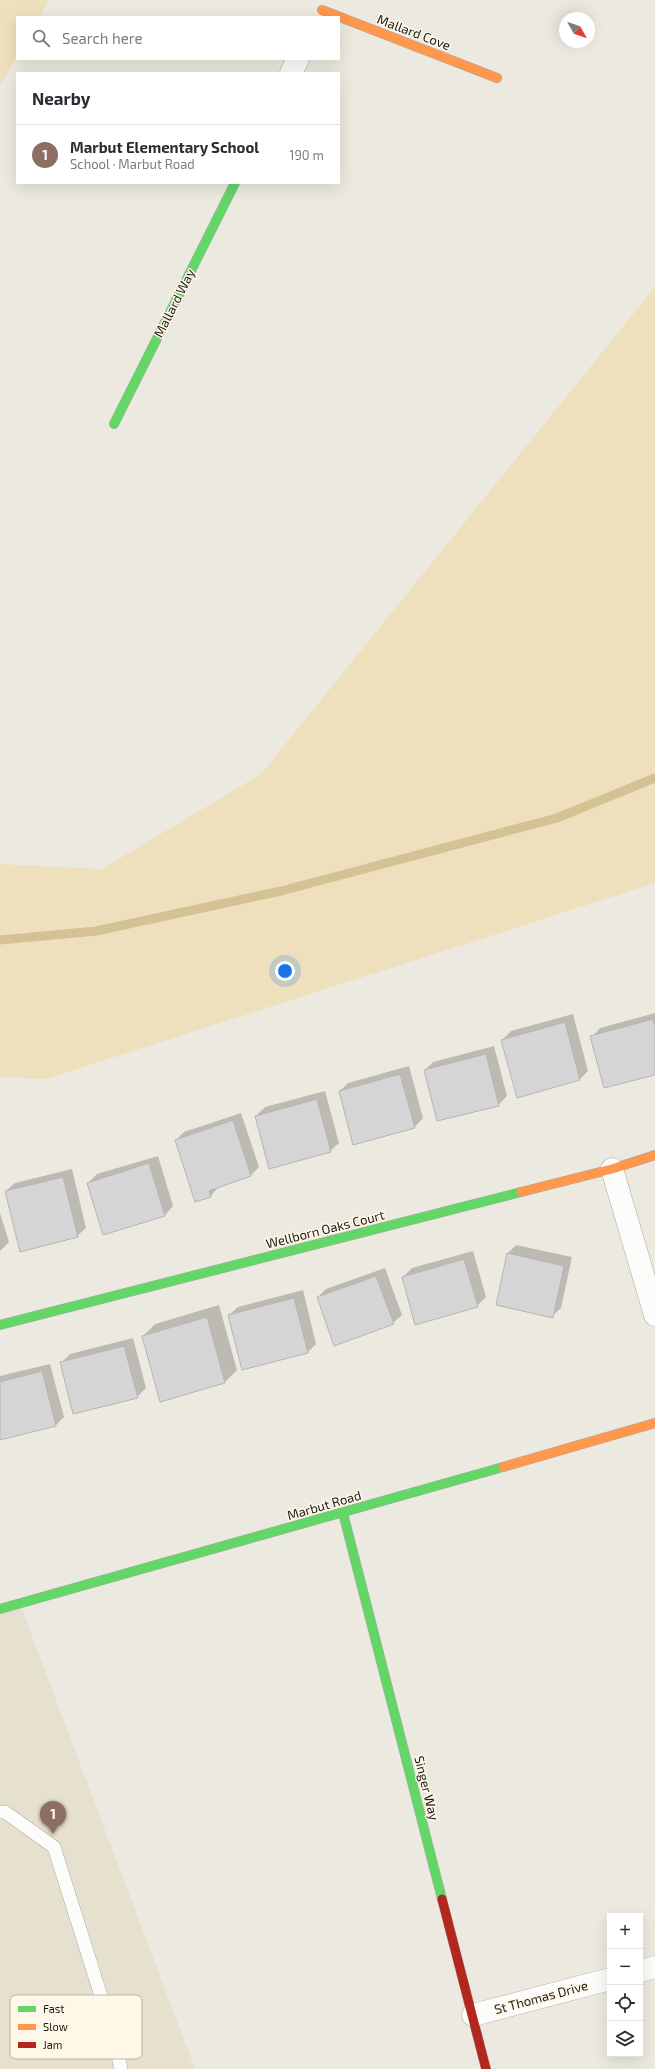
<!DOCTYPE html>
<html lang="en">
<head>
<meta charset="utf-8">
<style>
	body { margin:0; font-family:"Exo 2",sans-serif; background:#f7f7f7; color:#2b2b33 }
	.controls { position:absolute; right:12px; bottom:12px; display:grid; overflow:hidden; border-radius:0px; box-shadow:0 4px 16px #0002 }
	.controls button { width:36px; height:36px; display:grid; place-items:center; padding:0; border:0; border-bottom:1px solid #e1e1e2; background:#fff; color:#2b2b33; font:20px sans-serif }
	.compass { position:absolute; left:559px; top:12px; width:36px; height:36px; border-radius:50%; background:#fff; box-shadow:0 4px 16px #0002; rotate:130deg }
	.you { position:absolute; left:285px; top:971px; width:14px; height:14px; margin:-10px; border:3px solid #fff; border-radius:50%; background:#1a73e8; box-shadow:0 0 0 6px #1a73e833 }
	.badge { display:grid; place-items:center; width:26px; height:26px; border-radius:50%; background:#db2777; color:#fff; font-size:13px; font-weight:700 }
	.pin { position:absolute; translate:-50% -33px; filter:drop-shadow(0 1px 2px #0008) }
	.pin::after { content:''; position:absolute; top:21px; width:14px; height:12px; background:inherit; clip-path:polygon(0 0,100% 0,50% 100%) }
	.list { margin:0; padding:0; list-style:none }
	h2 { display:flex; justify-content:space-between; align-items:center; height:52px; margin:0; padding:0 16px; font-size:17px }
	h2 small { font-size:13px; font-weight:400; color:#7c7c81 }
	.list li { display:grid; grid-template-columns:26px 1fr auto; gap:12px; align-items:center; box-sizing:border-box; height:60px; padding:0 16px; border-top:1px solid #e1e1e2 }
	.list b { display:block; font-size:15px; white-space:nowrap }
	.list p { margin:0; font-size:13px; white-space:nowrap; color:#7c7c81 }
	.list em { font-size:13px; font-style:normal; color:#7c7c81 }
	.icon { flex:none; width:22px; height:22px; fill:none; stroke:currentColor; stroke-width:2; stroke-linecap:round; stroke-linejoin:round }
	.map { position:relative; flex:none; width:655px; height:2069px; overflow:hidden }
	.search { position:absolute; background:#fff; box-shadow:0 4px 16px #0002; left:16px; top:16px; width:324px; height:44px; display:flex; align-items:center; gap:10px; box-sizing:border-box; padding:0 14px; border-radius:0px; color:#7c7c81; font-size:15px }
	.panel { position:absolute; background:#fff; box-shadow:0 4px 16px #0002; left:16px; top:72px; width:324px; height:112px; border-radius:0px }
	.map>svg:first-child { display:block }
	.built { fill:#e6e0cf }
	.green { fill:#eee0bc }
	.shadow { fill:#0003 }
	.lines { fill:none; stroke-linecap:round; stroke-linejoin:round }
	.stream { stroke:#d4c294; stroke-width:9 }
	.building { fill:#d6d5d5; stroke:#b6b5b3 }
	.lane-casing { stroke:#aba9a2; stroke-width:14 }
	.street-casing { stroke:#aba9a2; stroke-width:23 }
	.fast-casing { stroke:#aba9a2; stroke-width:10 }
	.slow-casing { stroke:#aba9a2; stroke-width:10 }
	.jam-casing { stroke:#aba9a2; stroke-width:10 }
	.lane { stroke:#fcfcfa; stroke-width:13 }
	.street { stroke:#fcfcfa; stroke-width:22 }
	.fast { stroke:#63d668; stroke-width:9 }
	.slow { stroke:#ff974d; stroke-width:9 }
	.jam { stroke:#b3261e; stroke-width:9 }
	.labels { text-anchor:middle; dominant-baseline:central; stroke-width:3; stroke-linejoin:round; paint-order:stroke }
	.street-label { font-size:13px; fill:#1c1a14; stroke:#fff8e8 }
	.key { fill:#fff8e8; stroke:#bbb5a8; stroke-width:1 }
	.key-label { font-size:11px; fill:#1c1a14 }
</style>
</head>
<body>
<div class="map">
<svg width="655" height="2069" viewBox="0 0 655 2069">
	<rect width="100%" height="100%" fill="#ece9e0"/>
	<path class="built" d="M21,1607L195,2069H0V1613Z"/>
	<path class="green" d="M0,0H49L40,17H17V57L0,86Z
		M655,287V883L46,1079L0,1077V864L102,869L261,774Z"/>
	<path class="shadow" d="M655,1013V1074L592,1037L600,1028Z
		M573,1014L588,1071L580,1079L518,1097L502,1040L511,1031Z
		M494,1046L507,1096L498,1105L425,1070L433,1062Z
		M409,1066L423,1118L415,1127L340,1091L348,1083Z
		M325,1091L339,1143L330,1151L256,1116L265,1107Z
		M241,1113L259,1167L250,1176L219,1186L211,1196L176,1140L184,1132Z
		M158,1156L173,1206L165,1215L88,1183L97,1174Z
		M72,1169L86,1228L77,1236L6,1191L15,1183Z
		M0,1213L9,1242L0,1251Z
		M516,1245L572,1257L561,1308L552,1316L508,1253Z
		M473,1251L486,1297L477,1306L403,1277L412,1268Z
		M385,1268L402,1315L393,1323L318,1297L326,1289Z
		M303,1290L316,1344L307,1353L229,1315L238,1307Z
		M219,1305L237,1370L225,1382L161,1400L143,1336L155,1324Z
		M133,1338L146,1388L137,1397L61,1363L70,1354Z
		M50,1364L64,1417L55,1426L0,1439V1376Z"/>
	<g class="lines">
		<path class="stream" d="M0,940L96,931L281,891L557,818L655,778"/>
	</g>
	<path class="building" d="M653,1019L655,1027V1075L604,1088L590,1036Z
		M565,1022L580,1080L517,1098L501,1040Z
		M486,1054L499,1106L437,1121L424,1070Z
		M400,1074L415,1128L353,1145L339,1091Z
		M317,1099L331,1152L269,1169L255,1116Z
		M233,1120L251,1176L209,1191L211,1197L195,1202L175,1140Z
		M149,1163L165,1216L103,1235L87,1183Z
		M63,1177L78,1237L20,1252L5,1191Z
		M507,1253L564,1266L553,1318L496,1305Z
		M464,1259L478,1307L415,1325L402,1277Z
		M376,1276L394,1324L334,1346L317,1297Z
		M294,1298L308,1353L242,1370L228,1315Z
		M207,1317L225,1383L160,1402L142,1336Z
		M124,1346L138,1398L73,1414L60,1362Z
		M42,1371L56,1426L0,1440V1382Z"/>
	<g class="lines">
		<g class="lane-casing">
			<path id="lane" d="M0,1812H5L54,1847L113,2034L121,2069"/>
		</g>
		<g class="street-casing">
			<path id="street" d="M291,73L298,59
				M612,1169L655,1315
				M640,1971L655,1967
				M473,2015L610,1979"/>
		</g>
		<g class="fast-casing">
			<path id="fast" d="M114,424L235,183
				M0,1325L521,1192
				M343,1513L442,1899
				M0,1609L503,1467"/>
		</g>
		<g class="slow-casing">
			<path id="slow" d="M322,10L497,78
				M521,1192L612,1169L655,1155
				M503,1467L655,1423"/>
		</g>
		<g class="jam-casing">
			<path id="jam" d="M442,1899L486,2069"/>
		</g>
		<use href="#lane" class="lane"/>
		<use href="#street" class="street"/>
		<use href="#fast" class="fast"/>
		<use href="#slow" class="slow"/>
		<use href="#jam" class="jam"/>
	</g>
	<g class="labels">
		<g class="street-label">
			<text transform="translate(414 32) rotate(21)">Mallard Cove</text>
			<text transform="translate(174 303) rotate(-63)">Mallard Way</text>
			<text transform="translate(325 1229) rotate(-14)">Wellborn Oaks Court</text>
			<text transform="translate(324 1505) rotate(-16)">Marbut Road</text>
			<text transform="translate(427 1788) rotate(76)">Singer Way</text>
			<text transform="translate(541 1997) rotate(-15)">St Thomas Drive</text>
		</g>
	</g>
	<rect x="10" y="1995" width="132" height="64" rx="6" class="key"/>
	<rect x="18" y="2006" width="18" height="6" fill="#63d668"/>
	<rect x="18" y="2024" width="18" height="6" fill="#ff974d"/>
	<rect x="18" y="2042" width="18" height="6" fill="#b3261e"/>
	<g class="key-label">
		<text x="43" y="2013">Fast</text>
		<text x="43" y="2031">Slow</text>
		<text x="43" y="2049">Jam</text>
	</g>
</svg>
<div class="controls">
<button>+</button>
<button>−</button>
<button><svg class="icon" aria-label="locate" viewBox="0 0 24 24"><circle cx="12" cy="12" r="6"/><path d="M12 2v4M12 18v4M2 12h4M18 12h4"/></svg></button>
<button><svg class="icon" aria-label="layers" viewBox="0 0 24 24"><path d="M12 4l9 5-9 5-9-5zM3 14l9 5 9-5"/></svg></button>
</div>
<svg class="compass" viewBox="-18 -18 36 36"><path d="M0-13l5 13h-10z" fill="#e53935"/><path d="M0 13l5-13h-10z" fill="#7c7c81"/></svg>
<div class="you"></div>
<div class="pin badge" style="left:53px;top:1834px;background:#8d6e63">1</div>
<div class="search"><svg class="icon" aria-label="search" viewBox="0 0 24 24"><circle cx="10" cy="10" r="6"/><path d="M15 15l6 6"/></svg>Search here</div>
<section class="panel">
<h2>Nearby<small></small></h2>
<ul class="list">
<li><span class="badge" style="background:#8d6e63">1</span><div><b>Marbut Elementary School</b><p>School · Marbut Road</p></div><em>190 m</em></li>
</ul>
</section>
</div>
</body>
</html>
